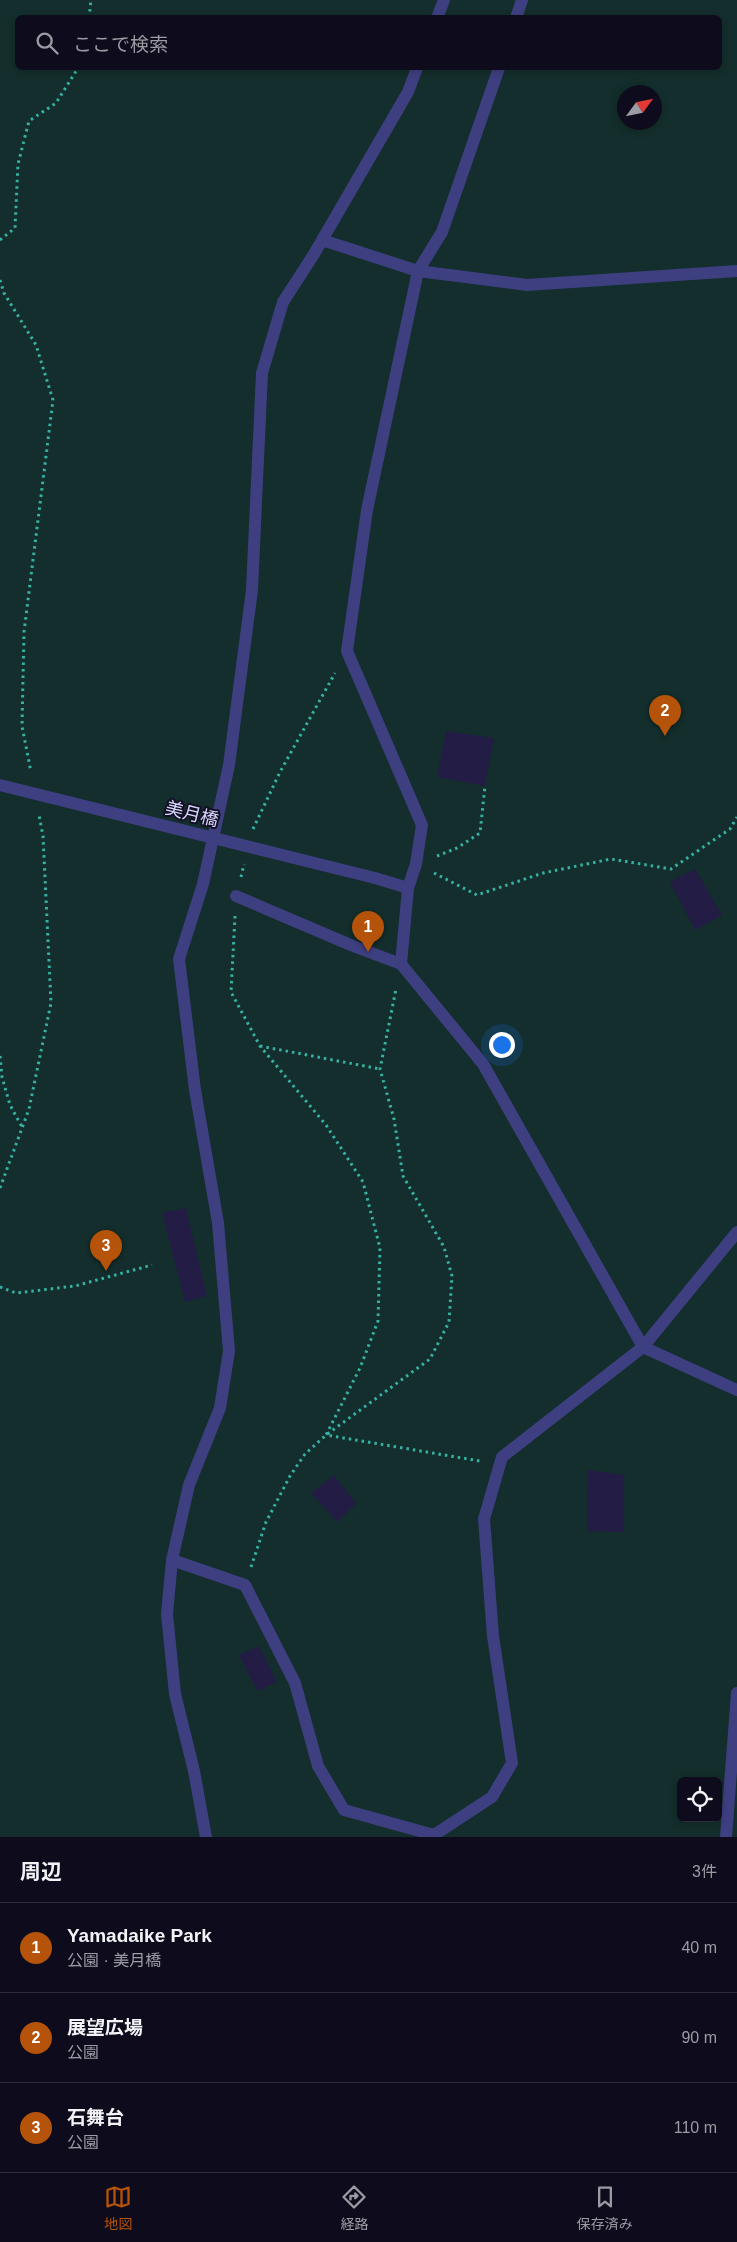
<!DOCTYPE html>
<html lang="ja">
<head>
<meta charset="utf-8">
<style>
	body { margin:0; font-family:Helvetica,"Noto Sans JP",sans-serif; background:#1c1a29; color:#f1f3f6 }
	.controls { position:absolute; right:15px; bottom:15px; display:grid; overflow:hidden; border-radius:8px; box-shadow:0 2px 8px #0003 }
	.controls button { width:45px; height:45px; display:grid; place-items:center; padding:0; border:0; border-bottom:1px solid #2e2c3b; background:#0e0c1c; color:#f1f3f6; font:25px sans-serif }
	.compass { position:absolute; left:617px; top:85px; width:45px; height:45px; border-radius:50%; background:#0e0c1c; box-shadow:0 2px 8px #0003; rotate:57deg }
	.you { position:absolute; left:501px; top:1044px; width:18px; height:18px; margin:-12px; border:4px solid #fff; border-radius:50%; background:#1a73e8; box-shadow:0 0 0 8px #1a73e833 }
	.badge { display:grid; place-items:center; width:32px; height:32px; border-radius:50%; background:#b45309; color:#fff; font-size:16px; font-weight:700 }
	.pin { position:absolute; translate:-50% -41px; filter:drop-shadow(0 1px 2px #0008) }
	.pin::after { content:''; position:absolute; top:26px; width:18px; height:15px; background:inherit; clip-path:polygon(0 0,100% 0,50% 100%) }
	.list { margin:0; padding:0; list-style:none }
	h2 { display:flex; justify-content:space-between; align-items:center; height:65px; margin:0; padding:0 20px; font-size:21px }
	h2 small { font-size:16px; font-weight:400; color:#9b9ba3 }
	.list li { display:grid; grid-template-columns:32px 1fr auto; gap:15px; align-items:center; box-sizing:border-box; height:90px; padding:0 20px; border-top:1px solid #2e2c3b }
	.list b { display:block; font-size:19px; white-space:nowrap }
	.list p { margin:0; font-size:16px; white-space:nowrap; color:#9b9ba3 }
	.list em { font-size:16px; font-style:normal; color:#9b9ba3 }
	.icon { flex:none; width:28px; height:28px; fill:none; stroke:currentColor; stroke-width:2; stroke-linecap:round; stroke-linejoin:round }
	.map { position:relative; flex:none; width:737px; height:1837px; overflow:hidden }
	.search { position:absolute; background:#0e0c1c; box-shadow:0 2px 8px #0003; left:15px; right:15px; top:15px; height:55px; display:flex; align-items:center; gap:12px; box-sizing:border-box; padding:0 18px; border-radius:8px; color:#9b9ba3; font-size:19px }
	.sheet { height:335px; background:#0e0c1c }
	nav { display:flex; justify-content:space-around; align-items:center; box-sizing:border-box; height:70px; border-top:1px solid #2e2c3b; background:#0e0c1c; font-size:14px; color:#9b9ba3 }
	nav a { display:grid; justify-items:center; gap:2px }
	nav .on { color:#b45309 }
	.map>svg:first-child { display:block }
	.green { fill:#132e2c; fill-rule:evenodd }
	.building { fill:#231d45 }
	.lines { fill:none; stroke-linecap:round; stroke-linejoin:round }
	.path { stroke:#36b1a3; stroke-width:3; stroke-dasharray:2.5 4; stroke-linecap:butt }
	.street { stroke:#3e3f81; stroke-width:12 }
	.street-bridge { stroke:#3e3f81; stroke-width:12 }
	.labels { text-anchor:middle; dominant-baseline:central; stroke-width:4; stroke-linejoin:round; paint-order:stroke }
	.street-label { font-size:18px; fill:#d8d6fd; stroke:#131025 }
</style>
</head>
<body>
<div class="map">
<svg width="737" height="1837" viewBox="0 0 737 1837">
	<rect width="100%" height="100%" fill="#131025"/>
	<path class="green" d="M0,0H737V1837H0ZM18,18H720V68H18ZM624,92H654V122H624ZM681,1781H718V1818H681Z"/>
	<path class="building" d="M446,731L494,738L485,786L437,777Z
		M695,869L722,915L695,930L670,882Z
		M186,1208L207,1296L185,1302L162,1213Z
		M588,1470L624,1475L623,1532L587,1531Z
		M334,1475L356,1504L337,1522L311,1493Z
		M259,1646L277,1682L257,1691L239,1655Z"/>
	<g class="lines">
		<path class="path" d="M89,18L91,0
			M0,240L15,228L18,164L29,121L56,103L78,68
			M0,280L4,293L36,345L53,400L24,632L22,726L31,772
			M253,829L280,772L335,673
			M437,856L457,848L480,833L485,786
			M434,873L477,895L543,873L611,859L671,869L730,829L737,817
			M241,877L244,864
			M235,916L231,992L260,1046L326,1125L363,1182L380,1248L378,1321L360,1368L326,1435L480,1461
			M260,1046L380,1069
			M0,1056L2,1077L10,1105L22,1127
			M0,1188L29,1109L51,1003L43,836L39,815
			M0,1287L16,1293L75,1286L152,1265
			M251,1567L266,1522L290,1476L305,1454L326,1435L430,1359L449,1322L452,1276L444,1247L403,1176L394,1119L380,1069L396,989"/>
		<path class="street" d="M437,18L444,0
			M516,18L522,0
			M322,240L418,271L527,285L737,271
			M375,878L408,888L401,964L483,1064L643,1347L737,1390
			M408,888L416,864L422,825L347,651L367,510L418,271L442,232L499,68
			M236,896L353,946L401,964
			M172,1560L245,1585L295,1683L318,1766L344,1810L434,1835L492,1797L512,1763L493,1636L484,1519L502,1457L643,1347L737,1232
			M206,1837L194,1771L175,1694L167,1614L172,1560L189,1485L220,1408L229,1351L218,1223L195,1090L179,959L203,884L229,765L252,590L262,373L283,302L314,254L408,92L417,68
			M726,1837L737,1693"/>
		<path class="street-bridge" d="M0,785L375,878"/>
	</g>
	<g class="labels">
		<g class="street-label">
			<text transform="translate(192 814) rotate(14)">美月橋</text>
		</g>
	</g>
</svg>
<div class="controls">
<button><svg class="icon" aria-label="locate" viewBox="0 0 24 24"><circle cx="12" cy="12" r="6"/><path d="M12 2v4M12 18v4M2 12h4M18 12h4"/></svg></button>
</div>
<svg class="compass" viewBox="-18 -18 36 36"><path d="M0-13l5 13h-10z" fill="#e53935"/><path d="M0 13l5-13h-10z" fill="#9b9ba3"/></svg>
<div class="you"></div>
<div class="pin badge" style="left:368px;top:952px">1</div>
<div class="pin badge" style="left:665px;top:736px">2</div>
<div class="pin badge" style="left:106px;top:1271px">3</div>
<div class="search"><svg class="icon" aria-label="search" viewBox="0 0 24 24"><circle cx="10" cy="10" r="6"/><path d="M15 15l6 6"/></svg>ここで検索</div>
</div>
<section class="sheet">
<h2>周辺<small>3件</small></h2>
<ul class="list">
<li><span class="badge">1</span><div><b>Yamadaike Park</b><p>公園 · 美月橋</p></div><em>40 m</em></li>
<li><span class="badge">2</span><div><b>展望広場</b><p>公園</p></div><em>90 m</em></li>
<li><span class="badge">3</span><div><b>石舞台</b><p>公園</p></div><em>110 m</em></li>
</ul>
</section>
<nav>
<a class="on"><svg class="icon" aria-label="map" viewBox="0 0 24 24"><path d="M3 6l6-2 6 2 6-2v14l-6 2-6-2-6 2zM9 4v14M15 6v14"/></svg>地図</a>
<a><svg class="icon" aria-label="directions" viewBox="0 0 24 24"><path d="M12 3l9 9-9 9-9-9zM9 14v-3h6M13 9l2 2-2 2"/></svg>経路</a>
<a><svg class="icon" aria-label="saved" viewBox="0 0 24 24"><path d="M7 4h10v16l-5-4-5 4z"/></svg>保存済み</a>
</nav>
</body>
</html>
